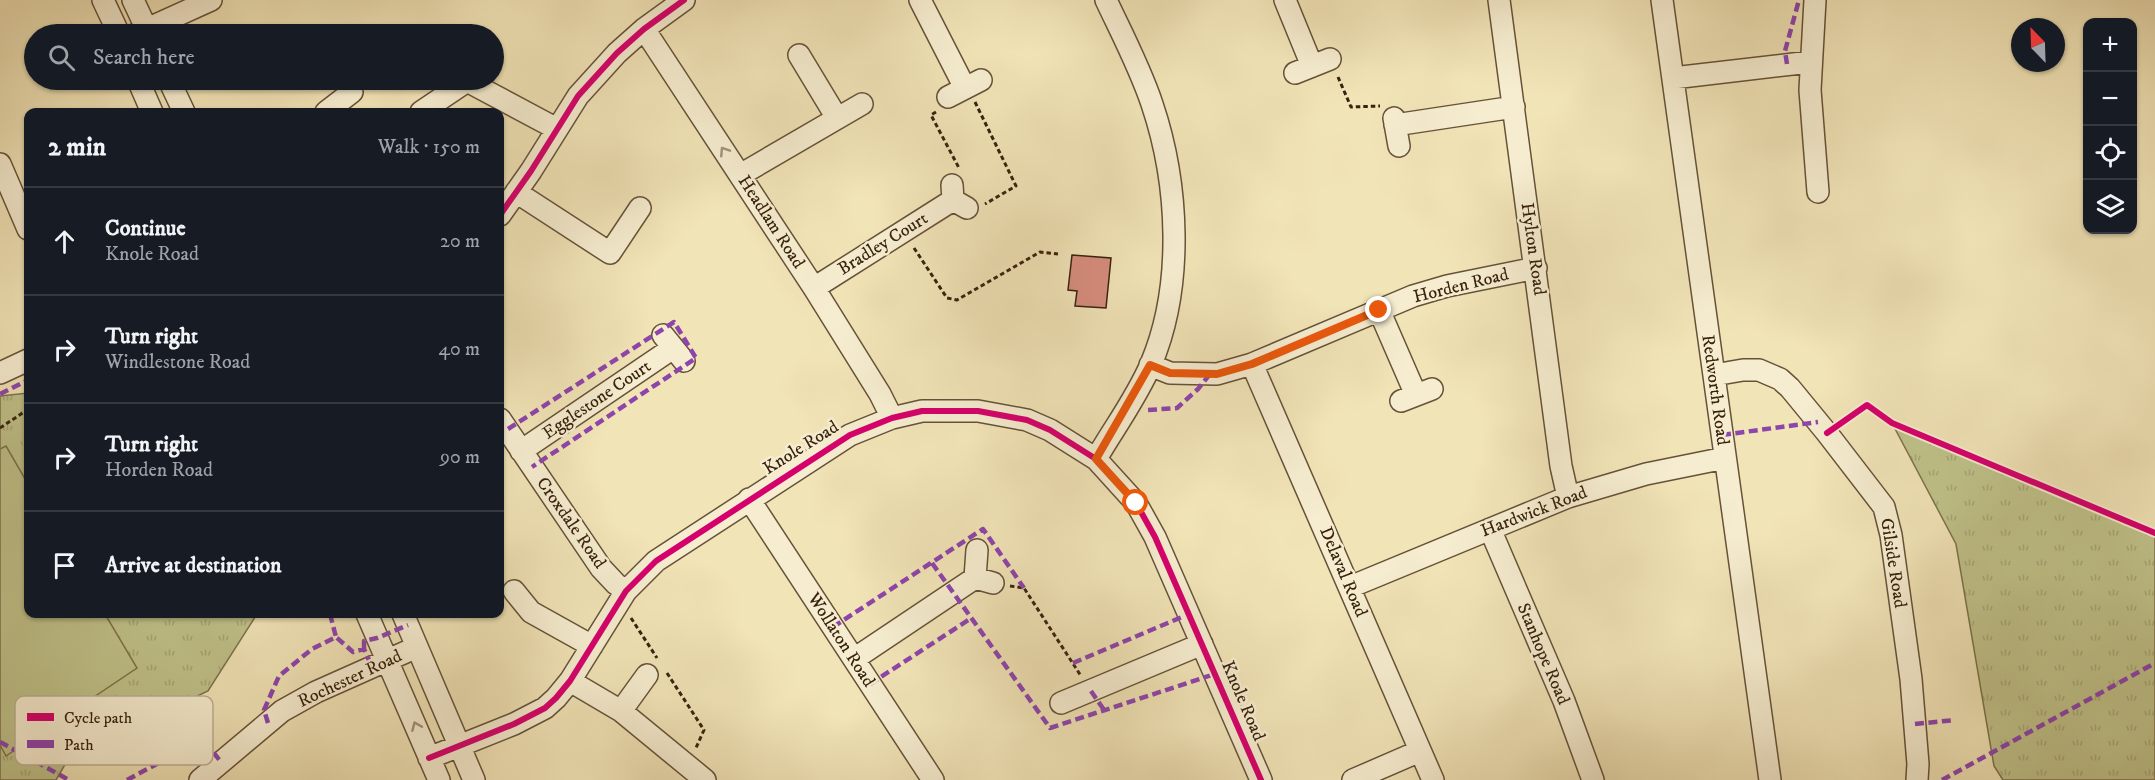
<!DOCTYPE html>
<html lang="en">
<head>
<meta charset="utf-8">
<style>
	body { margin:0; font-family:"IM FELL DW Pica",serif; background:#242831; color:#f1f3f6 }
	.controls { position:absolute; right:18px; top:18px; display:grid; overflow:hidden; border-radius:12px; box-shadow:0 2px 4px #0004 }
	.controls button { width:54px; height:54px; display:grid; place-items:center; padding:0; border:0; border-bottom:2px solid #363941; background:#171b24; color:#f1f3f6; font:30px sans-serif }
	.compass { position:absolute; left:2011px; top:18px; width:54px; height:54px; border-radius:50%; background:#171b24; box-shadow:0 2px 4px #0004; rotate:337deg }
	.stop { position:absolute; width:18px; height:18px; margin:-14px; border:4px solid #ea580c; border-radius:50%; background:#fff }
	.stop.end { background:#ea580c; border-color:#fff; box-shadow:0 2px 6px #0008 }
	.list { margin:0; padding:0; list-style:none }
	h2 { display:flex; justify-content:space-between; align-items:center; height:78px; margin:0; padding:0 24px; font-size:26px }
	h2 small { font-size:20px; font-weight:400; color:#9ea1a6 }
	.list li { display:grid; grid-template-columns:39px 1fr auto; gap:18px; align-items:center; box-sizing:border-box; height:108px; padding:0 24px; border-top:2px solid #363941 }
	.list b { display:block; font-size:22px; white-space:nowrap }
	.list p { margin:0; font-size:20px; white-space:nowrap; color:#9ea1a6 }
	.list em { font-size:20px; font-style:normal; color:#9ea1a6 }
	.icon { flex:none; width:33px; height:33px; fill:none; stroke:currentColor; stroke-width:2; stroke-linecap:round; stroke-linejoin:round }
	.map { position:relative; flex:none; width:2155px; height:780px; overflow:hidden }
	.search { position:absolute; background:#171b24; box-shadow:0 2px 4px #0004; left:24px; top:24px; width:480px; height:66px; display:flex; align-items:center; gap:15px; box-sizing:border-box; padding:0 21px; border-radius:33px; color:#9ea1a6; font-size:22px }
	.panel { position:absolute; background:#171b24; box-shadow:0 2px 4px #0004; left:24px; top:108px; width:480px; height:510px; border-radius:12px }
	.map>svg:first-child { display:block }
	.grass { fill:url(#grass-tufts); stroke:#7c724c; stroke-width:1.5 }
	.garden { fill:#c0c28a; stroke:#7c724c; stroke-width:1.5 }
	.building { fill:#d78d7e; stroke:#37220e; stroke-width:1.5 }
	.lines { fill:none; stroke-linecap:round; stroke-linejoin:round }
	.minor-casing { stroke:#665238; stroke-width:24 }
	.path { stroke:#37220e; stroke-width:3; stroke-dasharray:4.5 3; stroke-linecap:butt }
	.minor { stroke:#f6edd0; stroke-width:21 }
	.quiet { stroke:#8e44ad; stroke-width:4.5; stroke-dasharray:9 4.5; stroke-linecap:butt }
	.cycleway-casing { stroke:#f6edd0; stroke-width:10 }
	.cycleway { stroke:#d6006c; stroke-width:6 }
	.oneway { stroke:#a09279 }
	.route { stroke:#ea580c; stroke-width:8 }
	.labels { text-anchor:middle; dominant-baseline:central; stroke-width:5; stroke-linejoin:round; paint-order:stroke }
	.street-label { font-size:18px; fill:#37220e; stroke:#f6edd0 }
	.key { fill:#f6edd0; stroke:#bdb096; stroke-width:1.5 }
	.key-label { font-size:16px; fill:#37220e }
</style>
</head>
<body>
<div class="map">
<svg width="2155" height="780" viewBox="0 0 2155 780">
	<defs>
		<pattern id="grass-tufts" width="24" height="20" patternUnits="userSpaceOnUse" patternTransform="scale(1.5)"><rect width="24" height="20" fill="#c0c28a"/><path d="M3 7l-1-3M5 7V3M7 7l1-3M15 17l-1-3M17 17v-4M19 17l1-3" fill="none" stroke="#a6a676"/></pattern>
	</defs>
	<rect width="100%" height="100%" fill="#f1e4b7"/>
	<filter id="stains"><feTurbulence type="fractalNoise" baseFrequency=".00333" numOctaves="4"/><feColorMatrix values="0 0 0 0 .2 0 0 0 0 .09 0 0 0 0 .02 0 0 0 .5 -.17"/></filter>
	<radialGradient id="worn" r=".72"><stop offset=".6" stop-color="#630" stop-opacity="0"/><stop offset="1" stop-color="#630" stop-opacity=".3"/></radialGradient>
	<path class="grass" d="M28,393V614H257L208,691L70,756L56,780H0V396Z
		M1892,423L2155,533V780H2003L1994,766L1956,544Z"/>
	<path class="garden" d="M6,446L28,484V614H105L137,668L6,756L0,745V449Z"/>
	<path class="building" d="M1072,255L1111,258L1106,308L1075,306L1077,291L1068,290Z"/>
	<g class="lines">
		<g class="minor-casing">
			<path id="minor" d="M103,0L119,34
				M133,0L149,34
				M920,0L965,88
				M1285,0L1312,66
				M1499,0L1561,466L1568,497
				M1662,0L1770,780
				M1815,0L1810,90L1818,192
				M644,29L814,288L880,394L892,418
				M136,34L211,0
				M799,55L837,118
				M1295,73L1330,59
				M1673,78L1810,62
				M138,80L152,112
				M169,80L184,112
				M948,97L981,80
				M326,112L352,92
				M421,112L467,81L557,129
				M1394,118L1399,146
				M1395,125L1514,107
				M0,164L28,229
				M740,175L862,104
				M952,185L953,200L967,208
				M516,192L610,253L640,208
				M500,215L531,171L578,96L617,53L644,29L684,0
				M814,288L953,200
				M1379,310L1416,395
				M663,335L684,361
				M1252,364L1433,780
				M1150,365L1170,373L1217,374L1252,364L1413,296L1447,286L1536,268
				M0,373L28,360
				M1714,375L1743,370H1759L1780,379L1790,388L1827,433L1884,507L1891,535L1911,679L1918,764L1917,780
				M1401,401L1432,389
				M500,419L601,568L616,584L626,591
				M521,451L673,348
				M1096,459C1114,428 1137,397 1151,364C1184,286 1179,184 1152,104C1140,68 1122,34 1106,0
				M749,499L933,780
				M1490,529L1564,701L1593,780
				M975,578L977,550
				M1350,587L1568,497L1646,474L1725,458
				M514,591L531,612L592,646
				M367,614L439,780
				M403,614L474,780
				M854,659L975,578L993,583
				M570,681L621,711L705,780
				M1061,703L1202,644
				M621,711L647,675
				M429,758L514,724L545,708L556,698L570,681L626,591L656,561L850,435L892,418L922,411H978L1027,420L1050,430L1096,459L1136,503L1155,537L1261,780
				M200,780L282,711L316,692L417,647
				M1353,780L1420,751"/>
		</g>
		<path class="path" d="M1338,77L1351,107L1380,106
			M975,102L1016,186L985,204
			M936,112L931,115L959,168
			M914,248L947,298L957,300L1040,252L1058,254
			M0,428L27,410L28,413
			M1010,586L1024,588L1081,676
			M631,618L657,658
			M667,673L704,730L695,750"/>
		<use href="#minor" class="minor"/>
		<path class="quiet" d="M1787,64L1785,51L1799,0
			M0,394L28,380
			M1148,410L1177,408L1198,389L1210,374
			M508,429L674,322L696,358L532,467
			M1722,435L1818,422
			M932,563L1050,728L1215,674
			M330,614L336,637
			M833,627L983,529L1024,588
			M364,649V641L377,638L408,625
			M1073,663L1189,614
			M870,684L970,619
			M1091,691L1104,710
			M268,723L264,710L279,676L312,649L336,637L353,652L364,649L372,667
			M1915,724L1955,720
			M0,742L69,780
			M127,780L166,759L203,748L213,752L221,762
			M1942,780L2155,663"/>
		<g class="cycleway-casing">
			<path id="cycleway" d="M500,215L531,171L578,96L617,53L644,29L684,0
				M1827,433L1867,405L1892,423L2155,533
				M429,758L514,724L545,708L556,698L570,681L626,591L656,561L850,435L892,418L922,411H978L1027,420L1050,430L1096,459L1136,503L1155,537L1261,780"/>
		</g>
		<use href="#cycleway" class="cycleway"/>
	</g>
	<defs><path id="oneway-chevron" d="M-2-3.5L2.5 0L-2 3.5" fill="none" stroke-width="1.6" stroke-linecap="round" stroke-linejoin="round" transform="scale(1.5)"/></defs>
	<g class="oneway">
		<use href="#oneway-chevron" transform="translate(724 151) rotate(-123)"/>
		<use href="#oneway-chevron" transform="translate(416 726) rotate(-113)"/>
	</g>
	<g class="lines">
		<path class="route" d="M1136,503L1096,459L1150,365L1170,373L1217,374L1252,364L1379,310"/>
	</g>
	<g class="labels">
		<g class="street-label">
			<text transform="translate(771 222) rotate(57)">Headlam Road</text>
			<text transform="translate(883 244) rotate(-32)">Bradley Court</text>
			<text transform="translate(1533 249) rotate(82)">Hylton Road</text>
			<text transform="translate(1461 286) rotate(-14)">Horden Road</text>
			<text transform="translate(1715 390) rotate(82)">Redworth Road</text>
			<text transform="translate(597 400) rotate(-34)">Egglestone Court</text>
			<text transform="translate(801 448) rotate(-32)">Knole Road</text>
			<text transform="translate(1534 512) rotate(-21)">Hardwick Road</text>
			<text transform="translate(571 523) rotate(55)">Croxdale Road</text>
			<text transform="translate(1893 563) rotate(81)">Gilside Road</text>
			<text transform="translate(1343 572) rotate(67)">Delaval Road</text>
			<text transform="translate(841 640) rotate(57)">Wollaton Road</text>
			<text transform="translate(1543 654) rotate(67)">Stanhope Road</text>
			<text transform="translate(350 679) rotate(-25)">Rochester Road</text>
			<text transform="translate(1243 701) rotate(67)">Knole Road</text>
		</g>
	</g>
	<rect x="15" y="696" width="198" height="69" rx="9" class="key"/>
	<rect x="27" y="713" width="27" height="8" fill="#d6006c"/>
	<rect x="27" y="740" width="27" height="8" fill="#8e44ad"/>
	<g class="key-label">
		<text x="64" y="723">Cycle path</text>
		<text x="64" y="750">Path</text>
	</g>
	<rect width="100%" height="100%" filter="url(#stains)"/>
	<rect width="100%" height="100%" fill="url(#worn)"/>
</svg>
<div class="controls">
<button>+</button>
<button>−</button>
<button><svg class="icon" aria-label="locate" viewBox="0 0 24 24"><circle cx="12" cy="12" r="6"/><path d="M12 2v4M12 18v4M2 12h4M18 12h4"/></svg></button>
<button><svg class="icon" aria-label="layers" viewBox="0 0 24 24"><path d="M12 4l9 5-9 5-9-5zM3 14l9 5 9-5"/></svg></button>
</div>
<svg class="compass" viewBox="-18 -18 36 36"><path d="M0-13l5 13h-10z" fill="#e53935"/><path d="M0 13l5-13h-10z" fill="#9ea1a6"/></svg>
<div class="stop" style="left:1136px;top:503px"></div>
<div class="stop end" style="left:1379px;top:310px"></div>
<div class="search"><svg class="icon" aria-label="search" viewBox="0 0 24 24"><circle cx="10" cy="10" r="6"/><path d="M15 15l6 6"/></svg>Search here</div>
<section class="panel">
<h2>2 min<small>Walk · 150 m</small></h2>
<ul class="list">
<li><svg class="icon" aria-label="ahead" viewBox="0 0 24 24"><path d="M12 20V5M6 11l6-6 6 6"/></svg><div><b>Continue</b><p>Knole Road</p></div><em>20 m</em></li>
<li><svg class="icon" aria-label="right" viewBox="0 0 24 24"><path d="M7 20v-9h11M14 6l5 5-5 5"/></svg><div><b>Turn right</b><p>Windlestone Road</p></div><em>40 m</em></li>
<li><svg class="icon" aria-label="right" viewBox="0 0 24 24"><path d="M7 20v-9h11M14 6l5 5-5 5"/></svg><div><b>Turn right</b><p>Horden Road</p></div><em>90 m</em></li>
<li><svg class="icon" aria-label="arrive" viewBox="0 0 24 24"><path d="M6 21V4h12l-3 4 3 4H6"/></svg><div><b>Arrive at destination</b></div></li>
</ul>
</section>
</div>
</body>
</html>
